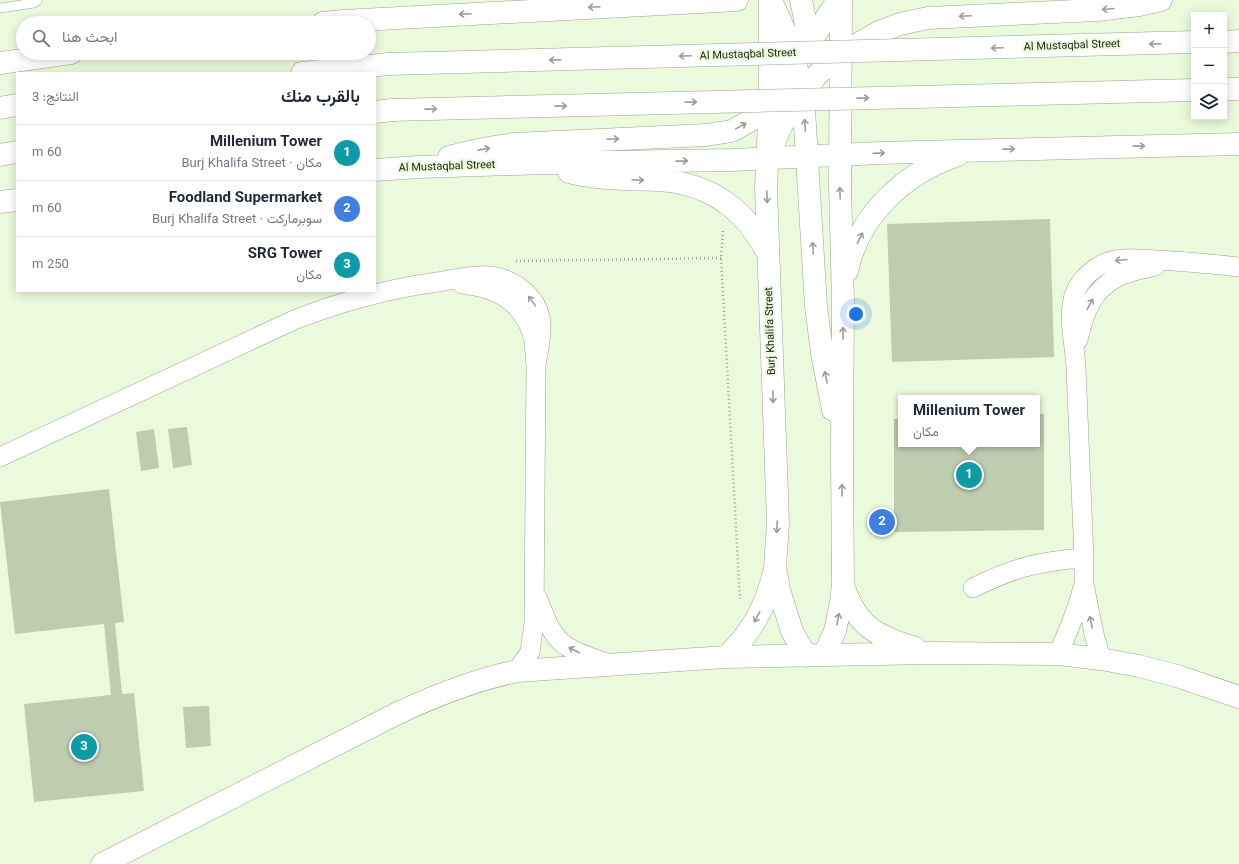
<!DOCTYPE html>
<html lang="ar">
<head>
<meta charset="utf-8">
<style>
	body { margin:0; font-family:Georgia,Vazirmatn,serif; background:#f2f2f3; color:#1f2937; direction:rtl }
	.controls { position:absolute; right:12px; top:12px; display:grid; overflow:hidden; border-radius:0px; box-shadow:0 2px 10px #0003 }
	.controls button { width:36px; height:36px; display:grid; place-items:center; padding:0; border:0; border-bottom:1px solid #e0e1e3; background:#fff; color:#1f2937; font:20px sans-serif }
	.you { position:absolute; left:856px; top:314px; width:14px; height:14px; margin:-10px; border:3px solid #fff; border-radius:50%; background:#1a73e8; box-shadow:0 0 0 6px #1a73e833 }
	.badge { display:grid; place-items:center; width:26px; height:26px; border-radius:50%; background:#bd3166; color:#fff; font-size:13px; font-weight:700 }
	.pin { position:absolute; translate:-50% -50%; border:2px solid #fff; box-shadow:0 1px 4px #0006 }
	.popup { position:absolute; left:898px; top:395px; width:142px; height:52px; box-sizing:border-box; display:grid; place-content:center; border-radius:0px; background:#fff; filter:drop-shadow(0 1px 3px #0005); font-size:13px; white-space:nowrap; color:#747a83 }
	.popup b { font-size:15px; color:#1f2937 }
	.popup::after { content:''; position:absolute; left:50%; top:100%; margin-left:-8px; border:8px solid transparent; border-top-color:#fff }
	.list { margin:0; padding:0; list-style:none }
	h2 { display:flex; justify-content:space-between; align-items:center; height:52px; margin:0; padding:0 16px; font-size:17px }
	h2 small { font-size:13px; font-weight:400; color:#747a83 }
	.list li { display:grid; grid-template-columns:26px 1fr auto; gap:12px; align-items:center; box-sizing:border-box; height:56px; padding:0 16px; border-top:1px solid #e0e1e3 }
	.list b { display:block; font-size:15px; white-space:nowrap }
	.list p { margin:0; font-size:13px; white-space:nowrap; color:#747a83 }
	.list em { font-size:13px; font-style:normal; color:#747a83 }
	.icon { flex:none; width:22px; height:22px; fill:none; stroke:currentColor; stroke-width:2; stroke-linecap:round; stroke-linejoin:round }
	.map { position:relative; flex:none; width:1239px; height:864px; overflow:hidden; direction:ltr }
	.search { position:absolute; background:#fff; box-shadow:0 2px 10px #0003; left:16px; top:16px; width:360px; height:44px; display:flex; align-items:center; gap:10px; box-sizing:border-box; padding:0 14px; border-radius:22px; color:#747a83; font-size:15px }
	.panel { position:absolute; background:#fff; box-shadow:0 2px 10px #0003; left:16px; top:72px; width:360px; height:220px; border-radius:0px; direction:rtl }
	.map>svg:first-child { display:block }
	.building { fill:#beccb0 }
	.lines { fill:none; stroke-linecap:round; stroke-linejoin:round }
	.service-casing { stroke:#97a489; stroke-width:10 }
	.minor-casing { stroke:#97a489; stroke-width:20 }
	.tertiary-casing { stroke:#97a489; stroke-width:23 }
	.secondary-casing { stroke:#97a489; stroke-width:23 }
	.path { stroke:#9ba690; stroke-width:2.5; stroke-dasharray:1 3; stroke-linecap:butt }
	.service { stroke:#fff; stroke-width:9 }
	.minor { stroke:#fff; stroke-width:19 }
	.tertiary { stroke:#fff; stroke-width:22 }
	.secondary { stroke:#fff; stroke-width:22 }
	.secondary-bridge-casing { stroke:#97a489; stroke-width:23; stroke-linecap:butt }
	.secondary-bridge { stroke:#fff; stroke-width:22 }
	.oneway { stroke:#9b9d98 }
	.labels { text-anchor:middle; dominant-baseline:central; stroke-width:4; stroke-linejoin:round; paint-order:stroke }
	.street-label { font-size:11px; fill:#20261b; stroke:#ebfadc }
</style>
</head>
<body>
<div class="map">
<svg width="1239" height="864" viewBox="0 0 1239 864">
	<rect width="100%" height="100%" fill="#ebfadc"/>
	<path class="building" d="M1050,219L1054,357L892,362L887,224Z
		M1037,414H1044V530L894,532V419H901V444H1037Z
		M187,427L192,465L173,468L168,429Z
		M154,429L159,468L141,471L136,432Z
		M109,489L124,622L115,623L122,694L134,693L144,791L34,802L24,704L111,695L104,624L15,634L0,502Z
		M209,706L211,746L186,748L183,707Z"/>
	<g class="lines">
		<g class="service-casing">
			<path id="service" d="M0,8L34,3L38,0"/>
		</g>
		<g class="minor-casing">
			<path id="minor" d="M462,284C473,286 485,287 495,292C515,300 530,320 534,341C535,349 535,357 536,366L534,622L530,652L517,671
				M1078,340C1084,313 1092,289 1120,276C1131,271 1144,269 1155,266
				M0,457L294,320C340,302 387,289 437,282C451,280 466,276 480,276C508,274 538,294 541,323C542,337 538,352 536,366
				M973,588C1012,568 1040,561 1084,558
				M538,599C544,615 551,636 566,646C579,654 595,659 610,664
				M1058,654C1068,632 1077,611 1083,587
				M1101,659L1094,634L1084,584V558C1081,495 1079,431 1076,368C1075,345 1068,321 1073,299C1077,284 1088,272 1101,265C1117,256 1137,259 1155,260C1183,261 1211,264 1239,267"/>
		</g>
		<g class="tertiary-casing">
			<path id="tertiary" d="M770,0V99L766,188L778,523L775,567L779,590L792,631L806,656
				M801,0L811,49
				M773,5L789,40L795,62L803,93L816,306L822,353L833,410
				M323,23L343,21L737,0
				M0,63L71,53
				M772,148L781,126L816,76L840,54L879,32L900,24L928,18L1097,10L1139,5L1161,0
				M449,157C471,151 492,147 514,144L706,135L732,131L753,119L770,99L810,42L838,0
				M375,170L419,167L545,163L732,160L880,153L1239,144
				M569,172C587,177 605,178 624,179C641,180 659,179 676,182C719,190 747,214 767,252
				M0,202L17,200
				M847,271C859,215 904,173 958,155
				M843,585C857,627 875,635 915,648
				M824,655L835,631L841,603L843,584L842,456L843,302L840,186L841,0
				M726,657C751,633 766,607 774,572
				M102,864L396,714C434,696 475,680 517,671L726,657L930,653L1058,654L1101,659L1139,666L1177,676L1239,697"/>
		</g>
		<g class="secondary-casing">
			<path id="secondary" d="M1224,42L1239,41
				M302,73L389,64
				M1224,89H1239
				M0,108L17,105
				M375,112L392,110
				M0,155L17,152"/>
		</g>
		<path class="path" d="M723,231L721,258L740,599
			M516,261L721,258"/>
		<use href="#service" class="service"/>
		<use href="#minor" class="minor"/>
		<use href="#tertiary" class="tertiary"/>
		<use href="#secondary" class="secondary"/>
		<g class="secondary-bridge-casing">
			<path id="secondary-bridge" d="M389,64L1194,42
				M392,110L1194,90"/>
		</g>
		<use href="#secondary-bridge" class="secondary-bridge"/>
	</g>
	<defs><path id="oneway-shaft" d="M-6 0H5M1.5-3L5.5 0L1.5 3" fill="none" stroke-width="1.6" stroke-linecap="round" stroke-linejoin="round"/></defs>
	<g class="oneway">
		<use href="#oneway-shaft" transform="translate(594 7) rotate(177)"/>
		<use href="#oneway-shaft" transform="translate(1108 9) rotate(175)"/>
		<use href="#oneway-shaft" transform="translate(465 14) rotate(177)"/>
		<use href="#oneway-shaft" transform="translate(965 16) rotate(177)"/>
		<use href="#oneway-shaft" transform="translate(1155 44) rotate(178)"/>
		<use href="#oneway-shaft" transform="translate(997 48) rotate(178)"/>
		<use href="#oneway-shaft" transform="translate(685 56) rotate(178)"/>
		<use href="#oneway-shaft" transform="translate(555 60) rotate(178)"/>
		<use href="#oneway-shaft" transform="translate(863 98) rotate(-1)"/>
		<use href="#oneway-shaft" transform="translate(691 102) rotate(-1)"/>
		<use href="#oneway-shaft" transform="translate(561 106) rotate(-1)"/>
		<use href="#oneway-shaft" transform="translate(431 109) rotate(-1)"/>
		<use href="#oneway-shaft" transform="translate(805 125) rotate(-94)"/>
		<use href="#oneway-shaft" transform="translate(741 126) rotate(-29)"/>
		<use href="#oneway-shaft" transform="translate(613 139) rotate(-3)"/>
		<use href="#oneway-shaft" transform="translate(1139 146) rotate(-1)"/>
		<use href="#oneway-shaft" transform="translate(484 149) rotate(-11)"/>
		<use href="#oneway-shaft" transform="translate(1009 149) rotate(-1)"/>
		<use href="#oneway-shaft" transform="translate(879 153) rotate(-2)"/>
		<use href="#oneway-shaft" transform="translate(682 161) rotate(-1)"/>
		<use href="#oneway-shaft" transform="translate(638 180) rotate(3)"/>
		<use href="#oneway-shaft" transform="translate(840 193) rotate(-92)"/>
		<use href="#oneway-shaft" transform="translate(767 197) rotate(88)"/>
		<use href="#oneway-shaft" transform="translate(860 238) rotate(-63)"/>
		<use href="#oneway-shaft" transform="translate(813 248) rotate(-93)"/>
		<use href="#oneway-shaft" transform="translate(1121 260) rotate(175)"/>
		<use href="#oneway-shaft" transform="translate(532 301) rotate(-125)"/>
		<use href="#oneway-shaft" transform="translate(1090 304) rotate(-62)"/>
		<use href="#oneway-shaft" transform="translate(843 333) rotate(-90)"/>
		<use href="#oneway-shaft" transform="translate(826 377) rotate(-101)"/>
		<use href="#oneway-shaft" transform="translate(773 397) rotate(88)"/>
		<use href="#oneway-shaft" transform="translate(842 490) rotate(-91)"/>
		<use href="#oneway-shaft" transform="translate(777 527) rotate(92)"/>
		<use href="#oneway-shaft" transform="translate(757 617) rotate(118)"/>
		<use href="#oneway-shaft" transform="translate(838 619) rotate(-79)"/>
		<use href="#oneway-shaft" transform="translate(1091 622) rotate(-102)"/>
		<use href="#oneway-shaft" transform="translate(574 650) rotate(-153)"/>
	</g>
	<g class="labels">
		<g class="street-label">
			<text transform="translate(1072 46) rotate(-2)">Al Mustaqbal Street</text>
			<text transform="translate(748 55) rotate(-2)">Al Mustaqbal Street</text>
			<text transform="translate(447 167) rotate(-2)">Al Mustaqbal Street</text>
			<text transform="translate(771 331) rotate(-92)">Burj Khalifa Street</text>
		</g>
	</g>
</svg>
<div class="controls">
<button>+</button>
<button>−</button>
<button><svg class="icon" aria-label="layers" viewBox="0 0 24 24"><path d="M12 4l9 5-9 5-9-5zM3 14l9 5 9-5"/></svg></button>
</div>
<div class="you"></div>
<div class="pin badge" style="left:969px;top:475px;background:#0f9aa8">1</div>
<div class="popup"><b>Millenium Tower</b>مكان</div>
<div class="pin badge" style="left:882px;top:522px;background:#3f7fe0">2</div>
<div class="pin badge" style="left:84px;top:747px;background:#0f9aa8">3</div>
<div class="search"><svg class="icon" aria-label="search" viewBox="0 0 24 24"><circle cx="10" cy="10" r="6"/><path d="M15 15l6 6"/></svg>ابحث هنا</div>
<section class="panel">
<h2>بالقرب منك<small>النتائج: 3</small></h2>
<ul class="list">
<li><span class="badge" style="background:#0f9aa8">1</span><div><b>Millenium Tower</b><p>مكان · Burj Khalifa Street</p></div><em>60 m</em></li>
<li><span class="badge" style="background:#3f7fe0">2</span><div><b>Foodland Supermarket</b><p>سوبرماركت · Burj Khalifa Street</p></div><em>60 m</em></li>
<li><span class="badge" style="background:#0f9aa8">3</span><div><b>SRG Tower</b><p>مكان</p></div><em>250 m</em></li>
</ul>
</section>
</div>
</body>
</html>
